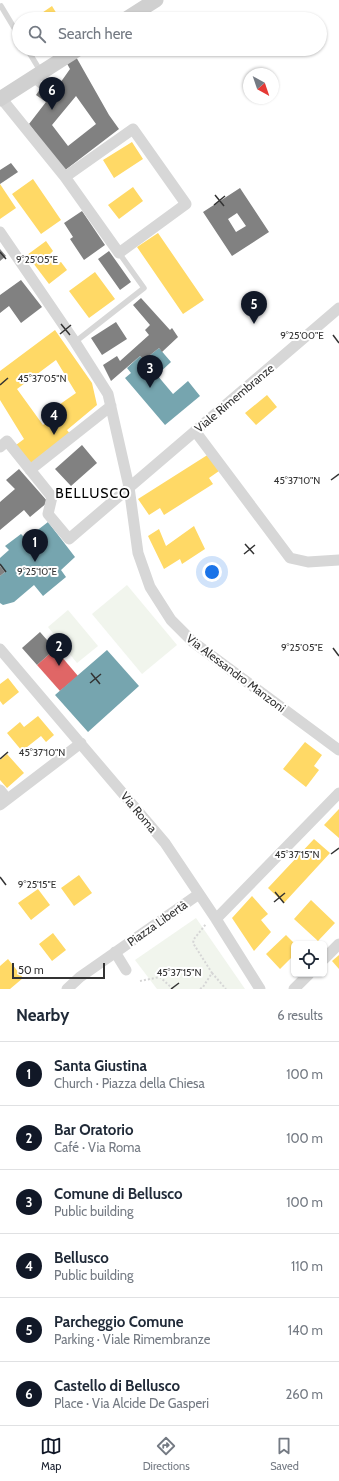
<!DOCTYPE html>
<html lang="en">
<head>
<meta charset="utf-8">
<style>
	body { margin:0; font-family:Cabin,sans-serif; background:#f2f2f3; color:#1f2937 }
	.controls { position:absolute; right:12px; bottom:12px; display:grid; overflow:hidden; border-radius:6px; box-shadow:0 1px 3px #0004 }
	.controls button { width:36px; height:36px; display:grid; place-items:center; padding:0; border:0; border-bottom:1px solid #e0e1e3; background:#fff; color:#1f2937; font:20px sans-serif }
	.compass { position:absolute; left:243px; top:68px; width:36px; height:36px; border-radius:50%; background:#fff; box-shadow:0 1px 3px #0004; rotate:140deg }
	.scale { position:absolute; left:12px; bottom:10px; width:93px; box-sizing:border-box; padding-left:4px; border:2px solid #333; border-top:0; font-size:11px; line-height:14px; white-space:nowrap; color:#333; -webkit-text-stroke:3px #fff; paint-order:stroke }
	.you { position:absolute; left:212px; top:572px; width:14px; height:14px; margin:-10px; border:3px solid #fff; border-radius:50%; background:#1a73e8; box-shadow:0 0 0 6px #1a73e833 }
	.badge { display:grid; place-items:center; width:26px; height:26px; border-radius:50%; background:#111827; color:#fff; font-size:13px; font-weight:700 }
	.pin { position:absolute; translate:-50% -33px; filter:drop-shadow(0 1px 2px #0008) }
	.pin::after { content:''; position:absolute; top:21px; width:14px; height:12px; background:inherit; clip-path:polygon(0 0,100% 0,50% 100%) }
	.list { margin:0; padding:0; list-style:none }
	h2 { display:flex; justify-content:space-between; align-items:center; height:52px; margin:0; padding:0 16px; font-size:17px }
	h2 small { font-size:13px; font-weight:400; color:#747a83 }
	.list li { display:grid; grid-template-columns:26px 1fr auto; gap:12px; align-items:center; box-sizing:border-box; height:64px; padding:0 16px; border-top:1px solid #e0e1e3 }
	.list b { display:block; font-size:15px; white-space:nowrap }
	.list p { margin:0; font-size:13px; white-space:nowrap; color:#747a83 }
	.list em { font-size:13px; font-style:normal; color:#747a83 }
	.icon { flex:none; width:22px; height:22px; fill:none; stroke:currentColor; stroke-width:2; stroke-linecap:round; stroke-linejoin:round }
	.map { position:relative; flex:none; width:339px; height:989px; overflow:hidden }
	.search { position:absolute; background:#fff; box-shadow:0 1px 3px #0004; left:12px; right:12px; top:12px; height:44px; display:flex; align-items:center; gap:10px; box-sizing:border-box; padding:0 14px; border-radius:22px; color:#747a83; font-size:15px }
	.sheet { height:436px; background:#fff }
	nav { display:flex; justify-content:space-around; align-items:center; box-sizing:border-box; height:56px; border-top:1px solid #e0e1e3; background:#fff; font-size:11px; color:#747a83 }
	nav a { display:grid; justify-items:center; gap:2px }
	nav .on { color:#111827 }
	.map>svg:first-child { display:block }
	.green { fill:#f1f5ed }
	.homes { fill:#ffd966; fill-rule:evenodd }
	.shops { fill:#e06666 }
	.public { fill:#76a5af }
	.building { fill:#818181; fill-rule:evenodd }
	.lines { fill:none; stroke-linecap:round; stroke-linejoin:round }
	.path { stroke:#d6d6d6; stroke-width:2; stroke-dasharray:2 2; stroke-linecap:butt }
	.lane { stroke:#d7d7d7; stroke-width:5.5 }
	.street { stroke:#d7d7d7; stroke-width:11 }
	.secondary { stroke:#d0d0d0; stroke-width:15 }
	.ticks { fill:none; stroke:#333; stroke-width:1.5 }
	.labels { text-anchor:middle; dominant-baseline:central; stroke-width:4; stroke-linejoin:round; paint-order:stroke }
	.street-label { font-size:12px; fill:#333; stroke:#fff }
	.quarter-label { font-size:14px; letter-spacing:1px; fill:#000; stroke:#fff }
	.ticks-label { font-size:10px; text-anchor:middle; fill:#333; stroke:#fff; stroke-width:4; stroke-linejoin:round; paint-order:stroke }
</style>
</head>
<body>
<div class="map">
<svg width="339" height="989" viewBox="0 0 339 989">
	<rect width="100%" height="100%" fill="#fff"/>
	<path class="green" d="M127,585L177,645L142,674L92,614Z
		M68,610L98,646L77,663L48,627Z
		M196,918L245,989H157L135,960Z"/>
	<path class="homes" d="M52,6L60,19H33Z
		M34,49H49L39,56Z
		M132,142L143,159L114,178L103,160Z
		M33,179L61,220L41,234L12,194Z
		M0,184L16,208L0,219Z
		M133,187L143,201L119,219L108,205Z
		M158,233L204,300L183,314L137,247Z
		M46,241L53,251L50,254L57,264L61,262L67,270L49,284L27,255Z
		M95,272L115,299L89,318L69,291Z
		M55,330L92,383L97,405L67,430L71,435L31,464L16,445L24,439L0,400V371ZM56,360L76,393L53,409L58,415L43,425L17,389Z
		M267,395L277,407L256,425L245,413Z
		M209,454L219,471L209,478L213,484L164,515L160,508L149,515L138,499Z
		M194,526L205,549L182,564L180,559L164,569L148,536L159,529L166,546Z
		M8,678L19,692L3,705L0,701V684Z
		M38,716L54,735L46,742L41,736L22,751L7,733L20,722L24,727Z
		M305,742L322,755L314,766L319,770L306,787L283,769Z
		M7,754L24,773L7,788L0,780V760Z
		M339,809V838L324,825Z
		M314,839L330,853L284,903L268,888Z
		M79,875L92,893L74,906L61,888Z
		M38,889L50,905L31,920L18,903Z
		M252,896L268,914L261,920L271,932L254,951L232,918Z
		M311,900L335,923L318,941L294,919Z
		M53,933L66,950L52,961L39,944Z
		M286,935L295,944L294,955L280,969L266,954Z
		M339,955V969L332,961Z
		M8,959L23,978L10,989H0V966Z"/>
	<path class="shops" d="M55,649L78,676L60,691L37,665Z"/>
	<path class="public" d="M159,348L171,362L157,375L173,394L188,381L200,396L165,425L125,378L131,373L127,368L140,356L144,360Z
		M48,522L75,557L61,570L66,577L43,596L34,585L14,602L3,605L0,603V576L5,572L0,566V558L9,550L5,546L21,534L26,539Z
		M107,650L139,686L88,732L55,695Z"/>
	<path class="building" d="M75,55L109,115L119,129L64,171L29,124L46,102L36,95L47,79L58,86L70,69L65,60ZM76,96L96,124L68,146L52,125Z
		M11,163L18,172L0,184V170Z
		M240,188L269,232L232,256L203,212ZM237,213L246,226L236,232L228,219Z
		M82,211L105,245L84,260L70,239L73,237L64,223Z
		M0,249L6,256L0,261Z
		M109,251L131,282L120,290L98,259Z
		M21,280L42,307L21,323L9,306L0,313V295Z
		M141,298L170,330L172,328L178,337L162,352L159,348L144,360L140,356L111,381L103,365L117,356L120,361L149,335L145,330L150,325L133,305Z
		M116,322L127,339L102,355L91,338Z
		M82,445L97,463L71,486L55,469Z
		M19,469L48,502L30,517L24,510L0,530V502L15,489L6,480Z
		M0,566L5,572L0,576Z
		M40,632L55,649L37,665L22,648Z"/>
	<g class="lines">
		<path class="path" d="M212,973L226,989
			M140,981L160,977L173,989
			M200,989L203,987L212,973L193,943L194,939L206,924"/>
		<path class="lane" d="M1,6L19,36
			M27,49L41,72
			M33,80L42,87
			M75,342L144,288L119,253"/>
		<path class="street" d="M1,98L65,177L119,253L186,204L133,129L65,177
			M0,232L75,342L108,394L129,487L138,553L150,587L171,620L193,642L339,750
			M195,431L290,558L308,562L339,560
			M0,447L7,441L52,497L48,514L69,539L339,308
			M30,470L111,406
			M0,649L165,843L216,919L260,989
			M0,790L7,799
			M0,805L81,743
			M216,919L339,793
			M115,952L126,970
			M324,959L339,944
			M67,989L80,977L199,894
			M294,989L309,974"/>
		<path class="secondary" d="M126,19L156,0
			M0,99L78,49"/>
	</g>
	<path class="ticks" d="M215,195L224,206M214,205L225,196M0,252L6,259M61,324L70,335M60,334L71,325M333,335L339,343M0,385L8,378M331,480L339,474M245,544L254,554M244,554L255,545M0,564L6,572M333,648L339,656M91,673L100,684M90,683L101,674M0,759L8,752M331,854L339,848M0,877L6,885M275,892L284,903M274,902L285,893M171,989L179,983"/>
	<g class="labels">
		<g class="street-label">
			<text transform="translate(234 398) rotate(-40)">Viale Rimembranze</text>
			<text transform="translate(236 673) rotate(37)">Via Alessandro Manzoni</text>
			<text transform="translate(139 812) rotate(50)">Via Roma</text>
			<text transform="translate(157 923) rotate(-35)">Piazza Libertà</text>
		</g>
		<g class="quarter-label">
			<text x="93" y="493">BELLUSCO</text>
		</g>
	</g>
	<g class="ticks-label">
		<text x="37" y="263">9°25'05"E</text>
		<text x="302" y="339">9°25'00"E</text>
		<text x="42" y="382">45°37'05"N</text>
		<text x="297" y="484">45°37'10"N</text>
		<text x="37" y="575">9°25'10"E</text>
		<text x="302" y="651">9°25'05"E</text>
		<text x="42" y="756">45°37'10"N</text>
		<text x="297" y="858">45°37'15"N</text>
		<text x="37" y="888">9°25'15"E</text>
		<text x="179" y="976">45°37'15"N</text>
	</g>
</svg>
<div class="controls">
<button><svg class="icon" aria-label="locate" viewBox="0 0 24 24"><circle cx="12" cy="12" r="6"/><path d="M12 2v4M12 18v4M2 12h4M18 12h4"/></svg></button>
</div>
<svg class="compass" viewBox="-18 -18 36 36"><path d="M0-13l5 13h-10z" fill="#e53935"/><path d="M0 13l5-13h-10z" fill="#747a83"/></svg>
<div class="scale">50 m</div>
<div class="you"></div>
<div class="pin badge" style="left:35px;top:562px">1</div>
<div class="pin badge" style="left:59px;top:666px">2</div>
<div class="pin badge" style="left:150px;top:388px">3</div>
<div class="pin badge" style="left:54px;top:435px">4</div>
<div class="pin badge" style="left:254px;top:324px">5</div>
<div class="pin badge" style="left:52px;top:110px">6</div>
<div class="search"><svg class="icon" aria-label="search" viewBox="0 0 24 24"><circle cx="10" cy="10" r="6"/><path d="M15 15l6 6"/></svg>Search here</div>
</div>
<section class="sheet">
<h2>Nearby<small>6 results</small></h2>
<ul class="list">
<li><span class="badge">1</span><div><b>Santa Giustina</b><p>Church · Piazza della Chiesa</p></div><em>100 m</em></li>
<li><span class="badge">2</span><div><b>Bar Oratorio</b><p>Café · Via Roma</p></div><em>100 m</em></li>
<li><span class="badge">3</span><div><b>Comune di Bellusco</b><p>Public building</p></div><em>100 m</em></li>
<li><span class="badge">4</span><div><b>Bellusco</b><p>Public building</p></div><em>110 m</em></li>
<li><span class="badge">5</span><div><b>Parcheggio Comune</b><p>Parking · Viale Rimembranze</p></div><em>140 m</em></li>
<li><span class="badge">6</span><div><b>Castello di Bellusco</b><p>Place · Via Alcide De Gasperi</p></div><em>260 m</em></li>
</ul>
</section>
<nav>
<a class="on"><svg class="icon" aria-label="map" viewBox="0 0 24 24"><path d="M3 6l6-2 6 2 6-2v14l-6 2-6-2-6 2zM9 4v14M15 6v14"/></svg>Map</a>
<a><svg class="icon" aria-label="directions" viewBox="0 0 24 24"><path d="M12 3l9 9-9 9-9-9zM9 14v-3h6M13 9l2 2-2 2"/></svg>Directions</a>
<a><svg class="icon" aria-label="saved" viewBox="0 0 24 24"><path d="M7 4h10v16l-5-4-5 4z"/></svg>Saved</a>
</nav>
</body>
</html>
